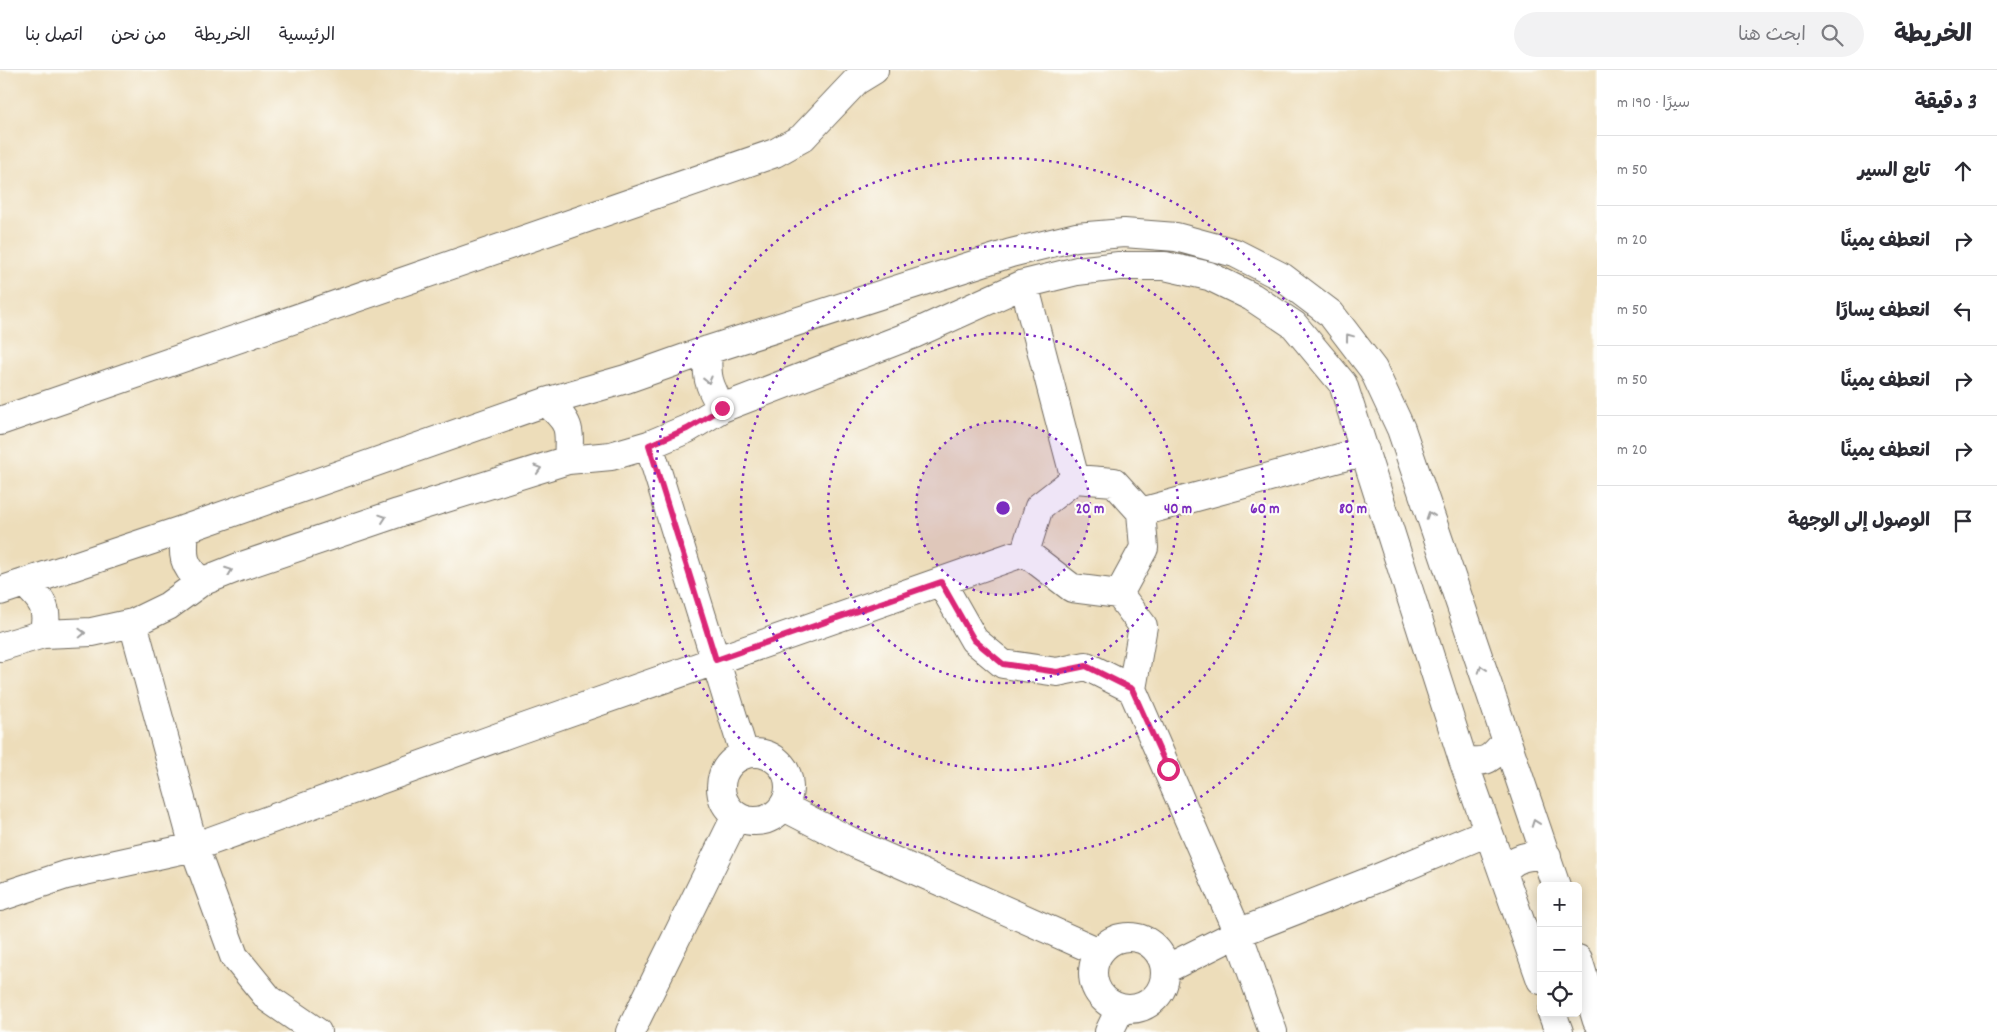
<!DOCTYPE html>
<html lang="ar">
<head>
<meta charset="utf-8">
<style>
	body { margin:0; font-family:Dekko,"Playpen Sans Arabic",sans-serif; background:#f2f2f3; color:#2b2b33; direction:rtl }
	.controls { position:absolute; right:15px; bottom:15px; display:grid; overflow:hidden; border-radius:8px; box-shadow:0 2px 12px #0003 }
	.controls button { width:45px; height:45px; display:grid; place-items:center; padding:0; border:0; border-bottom:1px solid #e1e1e2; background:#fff; color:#2b2b33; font:25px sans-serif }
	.stop { position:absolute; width:15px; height:15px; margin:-11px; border:4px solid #db2777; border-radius:50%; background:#fff }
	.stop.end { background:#db2777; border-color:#fff; box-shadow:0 1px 5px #0008 }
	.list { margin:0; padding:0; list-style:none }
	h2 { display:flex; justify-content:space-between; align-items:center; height:65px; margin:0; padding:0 20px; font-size:21px }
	h2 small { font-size:16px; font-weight:400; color:#7c7c81 }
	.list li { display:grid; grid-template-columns:32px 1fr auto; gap:15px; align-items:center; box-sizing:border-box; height:70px; padding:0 20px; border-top:1px solid #e1e1e2 }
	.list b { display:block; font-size:19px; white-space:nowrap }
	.list em { font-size:16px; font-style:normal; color:#7c7c81 }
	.icon { flex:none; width:28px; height:28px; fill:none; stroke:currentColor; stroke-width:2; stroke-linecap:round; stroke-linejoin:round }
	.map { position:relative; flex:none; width:1597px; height:962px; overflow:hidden; direction:ltr }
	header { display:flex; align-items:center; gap:30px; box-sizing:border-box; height:70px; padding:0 25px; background:#fff; border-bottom:1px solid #e1e1e2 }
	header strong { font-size:24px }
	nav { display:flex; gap:28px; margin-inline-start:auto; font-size:18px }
	.search { width:350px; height:45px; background:#f2f2f3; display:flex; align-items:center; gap:12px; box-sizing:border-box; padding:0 18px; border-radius:28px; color:#7c7c81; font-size:19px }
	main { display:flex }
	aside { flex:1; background:#fff }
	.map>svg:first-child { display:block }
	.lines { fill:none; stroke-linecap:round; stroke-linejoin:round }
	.minor-casing { stroke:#6f695d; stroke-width:30 }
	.minor { stroke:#fff; stroke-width:28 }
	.oneway { stroke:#a0a0a0 }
	.route { stroke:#db2777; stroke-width:6 }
	.ring { fill:none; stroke:#7b2cbf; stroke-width:2.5; stroke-dasharray:2.5 5 }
	.centre { fill:#7b2cbf; stroke:#fdfcf7; stroke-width:2.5 }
	.ring-label { font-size:15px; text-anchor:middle; font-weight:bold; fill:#7b2cbf; stroke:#fdfcf7; stroke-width:4.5; stroke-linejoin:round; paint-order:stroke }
</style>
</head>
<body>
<header>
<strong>الخريطة</strong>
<div class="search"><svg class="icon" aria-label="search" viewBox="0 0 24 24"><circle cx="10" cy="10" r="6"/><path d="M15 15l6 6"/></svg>ابحث هنا</div>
<nav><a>الرئيسية</a><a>الخريطة</a><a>من نحن</a><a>اتصل بنا</a></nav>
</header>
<main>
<aside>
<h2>3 دقيقة<small>سيرًا · 190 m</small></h2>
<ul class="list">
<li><svg class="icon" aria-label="ahead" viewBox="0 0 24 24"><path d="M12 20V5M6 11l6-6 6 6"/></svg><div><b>تابع السير</b></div><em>50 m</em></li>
<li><svg class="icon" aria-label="right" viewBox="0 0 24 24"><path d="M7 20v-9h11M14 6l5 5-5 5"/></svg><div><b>انعطف يمينًا</b></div><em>20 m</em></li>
<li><svg class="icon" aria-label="left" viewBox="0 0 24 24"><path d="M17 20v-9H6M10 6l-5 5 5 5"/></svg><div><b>انعطف يسارًا</b></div><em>50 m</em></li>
<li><svg class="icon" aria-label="right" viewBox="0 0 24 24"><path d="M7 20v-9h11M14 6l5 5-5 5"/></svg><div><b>انعطف يمينًا</b></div><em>50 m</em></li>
<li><svg class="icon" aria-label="right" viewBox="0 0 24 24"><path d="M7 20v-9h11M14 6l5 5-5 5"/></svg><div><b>انعطف يمينًا</b></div><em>20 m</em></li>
<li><svg class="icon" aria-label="arrive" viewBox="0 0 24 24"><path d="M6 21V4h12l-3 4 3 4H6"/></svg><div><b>الوصول إلى الوجهة</b></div></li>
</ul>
</aside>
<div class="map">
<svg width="1597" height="962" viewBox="0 0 1597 962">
	<rect width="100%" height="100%" fill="#fdfcf7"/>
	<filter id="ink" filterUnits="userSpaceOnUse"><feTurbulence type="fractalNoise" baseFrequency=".02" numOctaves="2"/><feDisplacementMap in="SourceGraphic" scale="10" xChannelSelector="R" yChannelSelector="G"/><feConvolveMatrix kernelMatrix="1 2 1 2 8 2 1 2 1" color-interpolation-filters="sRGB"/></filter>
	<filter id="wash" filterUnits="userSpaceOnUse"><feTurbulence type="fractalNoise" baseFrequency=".0096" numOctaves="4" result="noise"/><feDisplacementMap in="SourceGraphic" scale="20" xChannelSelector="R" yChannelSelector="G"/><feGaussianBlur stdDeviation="1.12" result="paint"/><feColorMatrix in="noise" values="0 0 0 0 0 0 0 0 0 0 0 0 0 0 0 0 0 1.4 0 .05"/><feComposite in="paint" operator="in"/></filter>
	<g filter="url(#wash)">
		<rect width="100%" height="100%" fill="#edddba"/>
	</g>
	<g filter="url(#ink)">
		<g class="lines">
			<g class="minor-casing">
				<path id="minor" d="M1024,214L1075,409
					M708,280C706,306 708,315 722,338
					M546,332C571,353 570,358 568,390
					M0,351L775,83L802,68L856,11L874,0
					M649,375L744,683
					M1075,409L1114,412L1141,442L1144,478L1119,524L1072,518L1025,482L1039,437Z
					M1141,442L1365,381
					M185,459C183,484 181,494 201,512
					M941,512L974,570L1003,594L1057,602L1086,596L1132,619
					M24,513C42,529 50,539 43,564
					M0,521L185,459L546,332L626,309L708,280L1011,183L1076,167L1124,163L1176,167L1235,183L1282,207L1331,244L1373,299L1401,359L1556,816
					M1119,524L1143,556L1132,619L1238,863L1273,962
					M133,553L194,777L234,886L269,929L317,962
					M0,577L43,564L92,562L133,553L168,536L201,512L239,497L398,443L568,390L611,386L649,375L687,359L722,338L914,264L1024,214L1077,201L1119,196H1165L1209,206L1252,227L1294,255L1343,314L1463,690L1541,910
					M721 717a34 34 0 1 1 68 0a34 34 0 1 1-68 0Z
					M1463,690C1487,694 1491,689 1506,671
					M784,737L856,774L1099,882
					M1503,802C1516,786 1528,785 1547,786
					M0,827L66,805L194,777L518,660L1025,482
					M1093 903a36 36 0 1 1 72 0a36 36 0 1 1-72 0Z
					M1578,889L1597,951
					M1166,899L1238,863L1378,808L1488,762
					M1552,943L1559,962
					M630,962L736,746
					M1109,962L1120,939"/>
			</g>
			<use href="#minor" class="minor"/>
		</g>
		<defs><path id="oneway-chevron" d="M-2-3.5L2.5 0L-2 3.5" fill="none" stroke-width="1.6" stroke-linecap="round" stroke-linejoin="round" transform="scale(1.25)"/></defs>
		<g class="oneway">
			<use href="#oneway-chevron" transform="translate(1349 267) rotate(-127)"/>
			<use href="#oneway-chevron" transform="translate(708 310) rotate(76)"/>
			<use href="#oneway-chevron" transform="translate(538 399) rotate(-17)"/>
			<use href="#oneway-chevron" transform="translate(1430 445) rotate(-109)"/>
			<use href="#oneway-chevron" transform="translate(383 448) rotate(-19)"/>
			<use href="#oneway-chevron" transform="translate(229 501) rotate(-21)"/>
			<use href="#oneway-chevron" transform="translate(82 563) rotate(-2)"/>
			<use href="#oneway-chevron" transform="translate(1482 599) rotate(-109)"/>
			<use href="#oneway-chevron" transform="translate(1535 753) rotate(-110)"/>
		</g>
	</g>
	<g class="lines" filter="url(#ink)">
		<path class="route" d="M722,338L687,359L649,375L716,590L941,512L974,570L1003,594L1057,602L1086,596L1132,619L1168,699"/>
	</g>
	<circle cx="1003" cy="438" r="87" fill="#7b2cbf" fill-opacity=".12"/>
	<g class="ring">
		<circle cx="1003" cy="438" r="87"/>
		<circle cx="1003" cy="438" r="175"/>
		<circle cx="1003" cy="438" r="262"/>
		<circle cx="1003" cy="438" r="350"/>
	</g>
	<circle cx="1003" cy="438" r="8" class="centre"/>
	<g class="ring-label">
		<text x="1090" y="443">20 m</text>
		<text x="1178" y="443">40 m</text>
		<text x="1265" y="443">60 m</text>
		<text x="1353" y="443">80 m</text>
	</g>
</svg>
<div class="controls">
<button>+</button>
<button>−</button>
<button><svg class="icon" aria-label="locate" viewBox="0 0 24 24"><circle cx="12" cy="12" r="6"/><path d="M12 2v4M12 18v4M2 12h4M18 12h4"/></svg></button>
</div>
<div class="stop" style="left:1168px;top:699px"></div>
<div class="stop end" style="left:722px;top:338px"></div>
</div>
</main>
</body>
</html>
